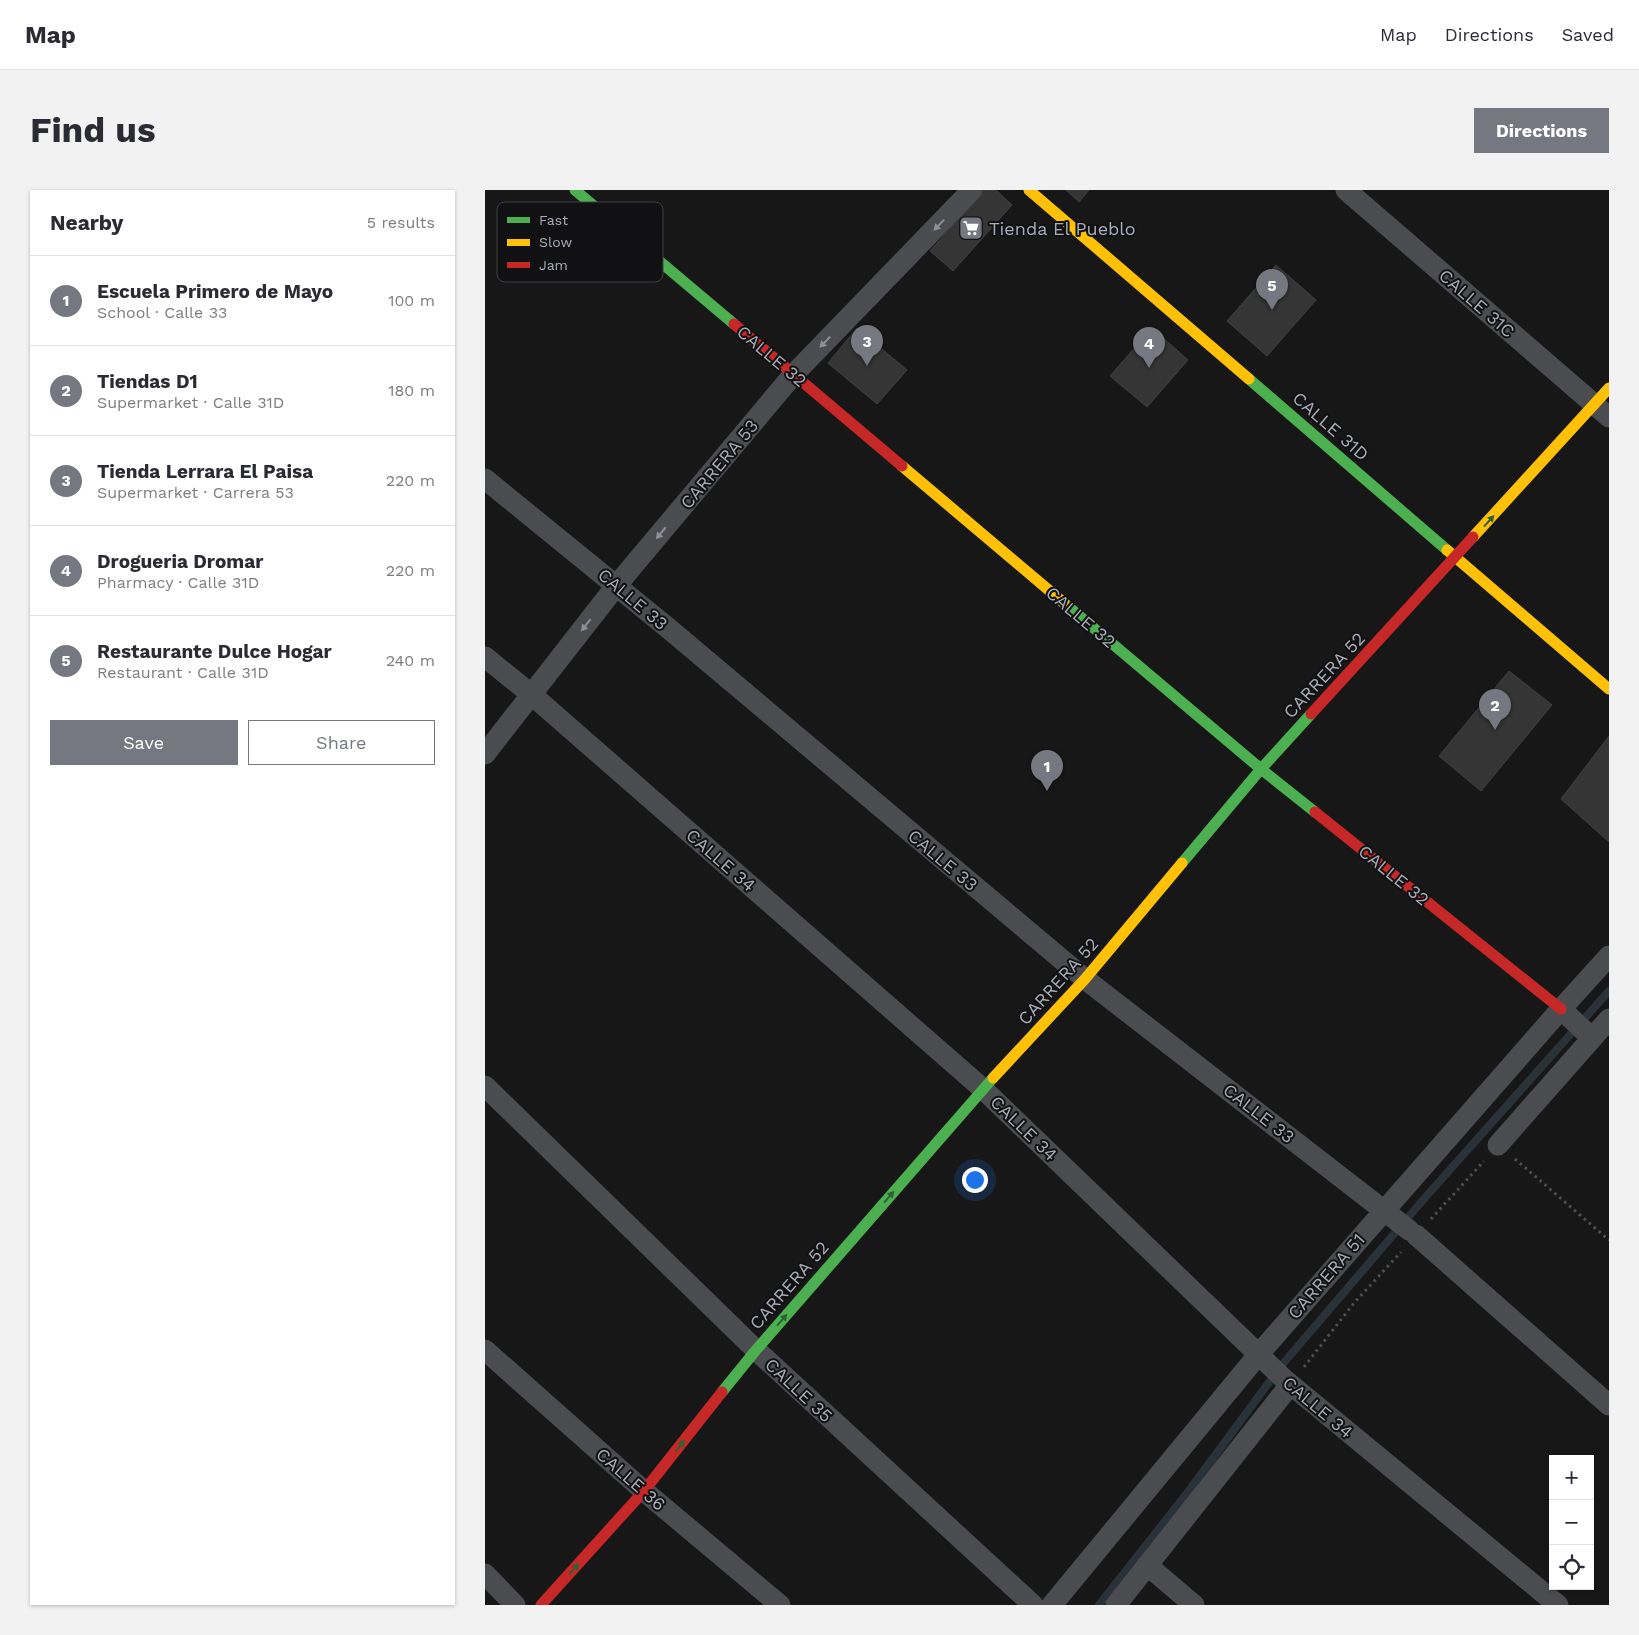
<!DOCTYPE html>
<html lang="en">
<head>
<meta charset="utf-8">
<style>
	body { margin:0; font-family:"Work Sans",sans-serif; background:#f2f2f3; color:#2b2b33 }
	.controls { position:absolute; right:15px; bottom:15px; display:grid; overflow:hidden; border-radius:0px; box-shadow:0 1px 4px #0004 }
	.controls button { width:45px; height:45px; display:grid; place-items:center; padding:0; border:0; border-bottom:1px solid #e1e1e2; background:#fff; color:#2b2b33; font:25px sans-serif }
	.you { position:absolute; left:489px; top:989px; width:18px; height:18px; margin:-12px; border:4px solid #fff; border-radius:50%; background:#1a73e8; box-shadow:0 0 0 8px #1a73e833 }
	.badge { display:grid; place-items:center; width:32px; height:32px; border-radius:50%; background:#757880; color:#fff; font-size:16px; font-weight:700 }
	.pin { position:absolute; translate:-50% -41px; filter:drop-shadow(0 1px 2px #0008) }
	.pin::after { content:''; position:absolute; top:26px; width:18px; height:15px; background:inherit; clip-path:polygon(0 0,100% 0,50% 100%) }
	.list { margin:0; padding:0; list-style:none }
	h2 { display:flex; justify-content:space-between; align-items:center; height:65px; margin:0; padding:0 20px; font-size:21px }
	h2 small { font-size:16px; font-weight:400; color:#7c7c81 }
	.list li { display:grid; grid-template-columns:32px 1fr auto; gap:15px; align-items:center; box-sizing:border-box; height:90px; padding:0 20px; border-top:1px solid #e1e1e2 }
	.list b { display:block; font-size:19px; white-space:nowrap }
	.list p { margin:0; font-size:16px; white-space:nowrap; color:#7c7c81 }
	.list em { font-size:16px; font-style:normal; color:#7c7c81 }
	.actions { display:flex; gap:10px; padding:15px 20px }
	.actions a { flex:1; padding:11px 0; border:1px solid #757880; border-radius:0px; text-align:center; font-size:18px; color:#757880 }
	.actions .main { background:#757880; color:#fff }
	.icon { flex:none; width:28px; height:28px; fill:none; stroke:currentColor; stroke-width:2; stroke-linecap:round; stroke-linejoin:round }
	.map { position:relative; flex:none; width:1124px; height:1415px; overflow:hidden; border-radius:0px }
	header { display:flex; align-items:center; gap:30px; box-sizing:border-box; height:70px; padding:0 25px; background:#fff; border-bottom:1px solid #e1e1e2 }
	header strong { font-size:24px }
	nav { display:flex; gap:28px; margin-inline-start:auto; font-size:18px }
	.intro { display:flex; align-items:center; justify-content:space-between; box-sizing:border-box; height:120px; padding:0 30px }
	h1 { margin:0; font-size:35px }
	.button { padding:12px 22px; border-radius:0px; background:#757880; color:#fff; font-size:18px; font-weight:700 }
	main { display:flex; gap:30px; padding:0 30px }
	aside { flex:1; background:#fff; border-radius:0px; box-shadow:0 1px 4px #0004 }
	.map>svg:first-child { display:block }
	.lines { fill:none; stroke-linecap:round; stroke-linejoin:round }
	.stream { stroke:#2a3239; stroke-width:8 }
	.building { fill:#353536; stroke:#3f4043 }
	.path { stroke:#4d4e52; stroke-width:3; stroke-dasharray:2.5 4; stroke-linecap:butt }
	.street { stroke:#4b4c50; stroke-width:21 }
	.fast { stroke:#4caf50; stroke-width:11 }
	.slow { stroke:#ffc107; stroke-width:11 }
	.jam { stroke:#c62828; stroke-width:11 }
	.oneway { fill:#8c9099 }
	.oneway2 { fill:#2e6032 }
	.labels { text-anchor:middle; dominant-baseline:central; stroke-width:4; stroke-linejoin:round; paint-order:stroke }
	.poi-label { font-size:18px; fill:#a8adb8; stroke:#111113; text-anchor:start }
	.street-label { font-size:18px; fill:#a8adb8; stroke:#111113 }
	.key { fill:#111113; stroke:#3e4045; stroke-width:1 }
	.key-label { font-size:14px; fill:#a8adb8 }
</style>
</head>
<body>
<header>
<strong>Map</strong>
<nav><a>Map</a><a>Directions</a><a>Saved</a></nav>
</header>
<div class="intro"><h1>Find us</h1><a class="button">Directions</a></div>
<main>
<aside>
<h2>Nearby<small>5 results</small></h2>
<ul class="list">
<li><span class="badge">1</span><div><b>Escuela Primero de Mayo</b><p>School · Calle 33</p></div><em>100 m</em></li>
<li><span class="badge">2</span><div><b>Tiendas D1</b><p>Supermarket · Calle 31D</p></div><em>180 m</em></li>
<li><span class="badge">3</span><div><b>Tienda Lerrara El Paisa</b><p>Supermarket · Carrera 53</p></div><em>220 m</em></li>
<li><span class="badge">4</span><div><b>Drogueria Dromar</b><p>Pharmacy · Calle 31D</p></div><em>220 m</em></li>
<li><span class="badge">5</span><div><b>Restaurante Dulce Hogar</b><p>Restaurant · Calle 31D</p></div><em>240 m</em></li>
</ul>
<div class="actions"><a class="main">Save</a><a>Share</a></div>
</aside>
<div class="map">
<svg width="1124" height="1415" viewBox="0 0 1124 1415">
	<rect width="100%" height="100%" fill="#171717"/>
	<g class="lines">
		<path class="stream" d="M614,1415L703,1302L796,1176L938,1010L1124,801"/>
	</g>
	<path class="building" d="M499,0H511L527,15L468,81L445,61Z
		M581,0H604L594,12Z
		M791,75L831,110L782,166L742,131Z
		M372,138L422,180L392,214L343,173Z
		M667,138L703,170L662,217L625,186Z
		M1024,481L1067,515L996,601L954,566Z
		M1124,546V652L1076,609Z"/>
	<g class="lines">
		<path class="path" d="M1030,969L1124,1050
			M946,1029L999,971
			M819,1177L869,1113L916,1062"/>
		<path class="street" d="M861,0L1124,227
			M0,289L183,438L600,789L924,1040
			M0,467L47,505L498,899L799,1189L1073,1415
			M0,564L131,396L308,185L487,0
			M1076,819L1107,848
			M0,896L271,1160L548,1415
			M1013,955L1124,829
			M931,1045L1124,1215
			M0,1160L159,1301L295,1415
			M662,1375L709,1415
			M0,1384L30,1415
			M567,1415L773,1165L1076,819L1124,766
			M631,1415L805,1195"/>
		<path class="fast" d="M90,0L249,134
			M764,189L962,360
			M579,413L776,579L830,622
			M697,673L776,579L826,524
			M237,1202L271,1160L508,888"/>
		<path class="slow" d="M544,0L764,189
			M417,276L579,413
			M988,347L1124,198
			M962,360L1124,499
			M508,888L600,789L697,673"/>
		<path class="jam" d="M249,134L417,276
			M826,524L988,347
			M830,622L1076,819
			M56,1415L159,1301L237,1202"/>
	</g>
	<defs><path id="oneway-solid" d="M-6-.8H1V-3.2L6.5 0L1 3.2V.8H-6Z" transform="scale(1.25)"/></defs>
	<g class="oneway">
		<use href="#oneway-solid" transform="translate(454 35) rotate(134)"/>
		<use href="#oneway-solid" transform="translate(340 152) rotate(134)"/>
		<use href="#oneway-solid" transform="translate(176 343) rotate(130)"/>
		<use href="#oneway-solid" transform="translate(101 435) rotate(128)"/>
	</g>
	<g class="oneway2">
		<use href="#oneway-solid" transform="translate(1004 331) rotate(-48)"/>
		<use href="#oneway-solid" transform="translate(404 1007) rotate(-49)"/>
		<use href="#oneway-solid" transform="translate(297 1130) rotate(-49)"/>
		<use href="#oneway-solid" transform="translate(195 1256) rotate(-52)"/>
		<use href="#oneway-solid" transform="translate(89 1379) rotate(-48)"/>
	</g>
	<defs>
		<g id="supermarket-square" transform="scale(1.25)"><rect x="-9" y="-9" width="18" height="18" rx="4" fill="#757880" stroke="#111113"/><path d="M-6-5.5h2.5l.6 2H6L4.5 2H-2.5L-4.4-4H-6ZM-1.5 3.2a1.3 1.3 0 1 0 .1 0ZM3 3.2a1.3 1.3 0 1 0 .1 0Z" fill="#fff"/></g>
	</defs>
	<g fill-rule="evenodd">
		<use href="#supermarket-square" x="486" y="38"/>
	</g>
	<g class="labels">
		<g class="poi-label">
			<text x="504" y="38">Tienda El Pueblo</text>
		</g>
		<g class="street-label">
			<text transform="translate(992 113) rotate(41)">CALLE 31C</text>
			<text transform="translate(287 166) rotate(40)">CALLE 32</text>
			<text transform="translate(846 236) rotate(41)">CALLE 31D</text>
			<text transform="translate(234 274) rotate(-50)">CARRERA 53</text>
			<text transform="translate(148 409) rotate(40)">CALLE 33</text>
			<text transform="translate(596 427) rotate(40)">CALLE 32</text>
			<text transform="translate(839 485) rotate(-47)">CARRERA 52</text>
			<text transform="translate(236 670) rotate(41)">CALLE 34</text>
			<text transform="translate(458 670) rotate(40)">CALLE 33</text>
			<text transform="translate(909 685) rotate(39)">CALLE 32</text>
			<text transform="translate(573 791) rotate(-48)">CARRERA 52</text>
			<text transform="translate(774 923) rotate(38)">CALLE 33</text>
			<text transform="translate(539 938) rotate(44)">CALLE 34</text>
			<text transform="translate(841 1086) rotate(-49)">CARRERA 51</text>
			<text transform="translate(304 1095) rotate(-49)">CARRERA 52</text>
			<text transform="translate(314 1200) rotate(43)">CALLE 35</text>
			<text transform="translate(833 1217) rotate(40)">CALLE 34</text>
			<text transform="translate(146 1289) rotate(41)">CALLE 36</text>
		</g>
	</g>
	<rect x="12" y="12" width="166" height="80" rx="8" class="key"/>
	<rect x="22" y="27" width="23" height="6" fill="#4caf50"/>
	<rect x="22" y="49" width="23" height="7" fill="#ffc107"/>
	<rect x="22" y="72" width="23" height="6" fill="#c62828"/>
	<g class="key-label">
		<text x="54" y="35">Fast</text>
		<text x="54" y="57">Slow</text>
		<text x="54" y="80">Jam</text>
	</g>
</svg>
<div class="controls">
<button>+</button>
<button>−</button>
<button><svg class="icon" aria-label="locate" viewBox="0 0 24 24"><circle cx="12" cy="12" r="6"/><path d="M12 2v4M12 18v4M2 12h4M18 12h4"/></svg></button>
</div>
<div class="you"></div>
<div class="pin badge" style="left:562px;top:601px">1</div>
<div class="pin badge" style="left:1010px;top:540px">2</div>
<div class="pin badge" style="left:382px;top:176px">3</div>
<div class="pin badge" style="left:664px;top:178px">4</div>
<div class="pin badge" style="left:787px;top:120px">5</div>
</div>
</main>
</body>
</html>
